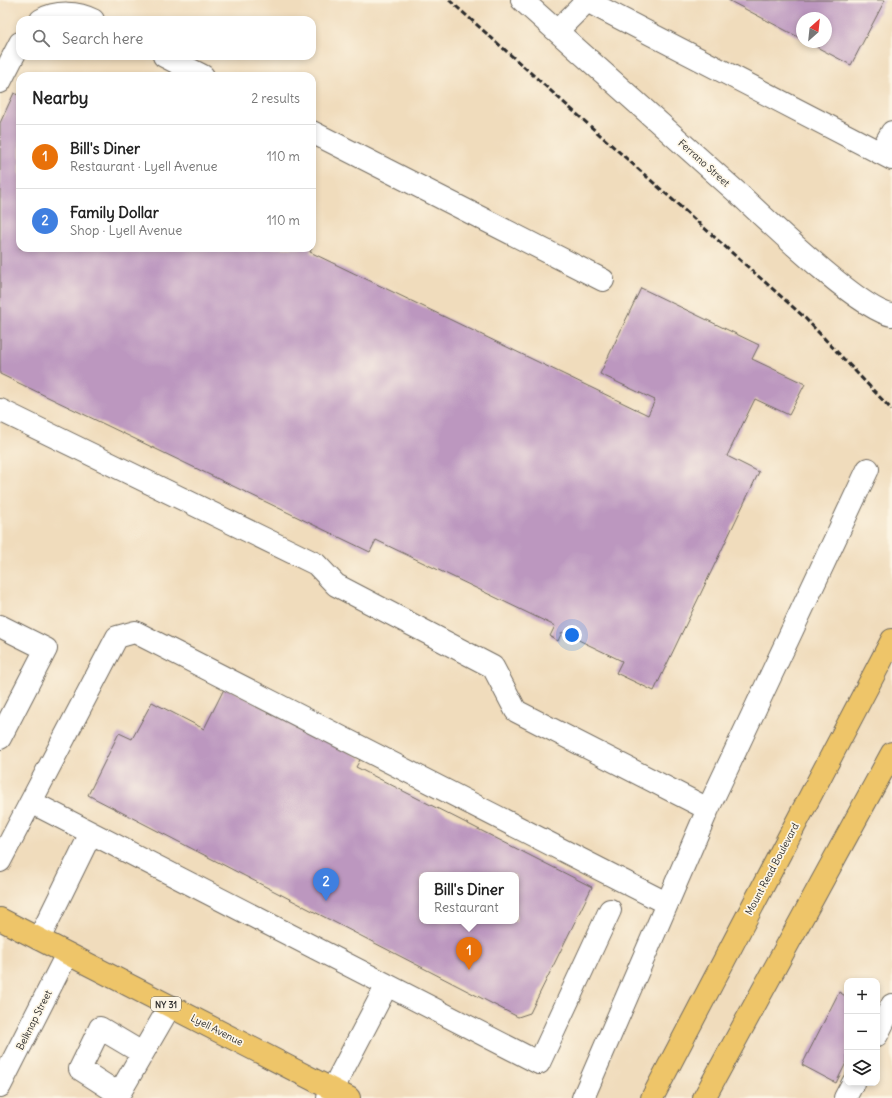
<!DOCTYPE html>
<html lang="en">
<head>
<meta charset="utf-8">
<style>
	body { margin:0; font-family:Delius,sans-serif; background:#f6f6f6; color:#222 }
	.controls { position:absolute; right:12px; bottom:12px; display:grid; overflow:hidden; border-radius:8px; box-shadow:0 2px 6px #0003 }
	.controls button { width:36px; height:36px; display:grid; place-items:center; padding:0; border:0; border-bottom:1px solid #e0e0e0; background:#fff; color:#222; font:20px sans-serif }
	.compass { position:absolute; left:796px; top:12px; width:36px; height:36px; border-radius:50%; background:#fff; box-shadow:0 2px 6px #0003; rotate:27deg }
	.you { position:absolute; left:572px; top:635px; width:14px; height:14px; margin:-10px; border:3px solid #fff; border-radius:50%; background:#1a73e8; box-shadow:0 0 0 6px #1a73e833 }
	.badge { display:grid; place-items:center; width:26px; height:26px; border-radius:50%; background:#b5179e; color:#fff; font-size:13px; font-weight:700 }
	.pin { position:absolute; translate:-50% -33px; filter:drop-shadow(0 1px 2px #0008) }
	.pin::after { content:''; position:absolute; top:21px; width:14px; height:12px; background:inherit; clip-path:polygon(0 0,100% 0,50% 100%) }
	.popup { position:absolute; left:419px; top:872px; width:100px; height:52px; box-sizing:border-box; display:grid; place-content:center; border-radius:8px; background:#fff; filter:drop-shadow(0 1px 3px #0005); font-size:13px; white-space:nowrap; color:#767676 }
	.popup b { font-size:15px; color:#222 }
	.popup::after { content:''; position:absolute; left:50%; top:100%; margin-left:-8px; border:8px solid transparent; border-top-color:#fff }
	.list { margin:0; padding:0; list-style:none }
	h2 { display:flex; justify-content:space-between; align-items:center; height:52px; margin:0; padding:0 16px; font-size:17px }
	h2 small { font-size:13px; font-weight:400; color:#767676 }
	.list li { display:grid; grid-template-columns:26px 1fr auto; gap:12px; align-items:center; box-sizing:border-box; height:64px; padding:0 16px; border-top:1px solid #e0e0e0 }
	.list b { display:block; font-size:15px; white-space:nowrap }
	.list p { margin:0; font-size:13px; white-space:nowrap; color:#767676 }
	.list em { font-size:13px; font-style:normal; color:#767676 }
	.icon { flex:none; width:22px; height:22px; fill:none; stroke:currentColor; stroke-width:2; stroke-linecap:round; stroke-linejoin:round }
	.map { position:relative; flex:none; width:892px; height:1098px; overflow:hidden }
	.search { position:absolute; background:#fff; box-shadow:0 2px 6px #0003; left:16px; top:16px; width:300px; height:44px; display:flex; align-items:center; gap:10px; box-sizing:border-box; padding:0 14px; border-radius:12px; color:#767676; font-size:15px }
	.panel { position:absolute; background:#fff; box-shadow:0 2px 6px #0003; left:16px; top:72px; width:300px; height:180px; border-radius:12px }
	.map>svg:first-child { display:block }
	.building { fill:#bc97bf; fill-rule:evenodd }
	.lines { fill:none; stroke-linecap:round; stroke-linejoin:round }
	.minor-casing { stroke:#70695e; stroke-width:24 }
	.major-casing { stroke:#70695e; stroke-width:24 }
	.minor { stroke:#fff; stroke-width:22 }
	.major { stroke:#eec569; stroke-width:22 }
	.rail { stroke:#2b2b2b; stroke-width:3; stroke-dasharray:6 3; stroke-linecap:butt }
	.labels { text-anchor:middle; dominant-baseline:central; stroke-width:3.5; stroke-linejoin:round; paint-order:stroke }
	.shield { fill:#fcf5e5; stroke:#6a6863; stroke-width:1 }
	.shield-label { font-size:9px; font-weight:bold; fill:#2b2b2b }
	.street-label { font-size:10px; fill:#2b2b2b; stroke:#fcf5e5 }
</style>
</head>
<body>
<div class="map">
<svg width="892" height="1098" viewBox="0 0 892 1098">
	<rect width="100%" height="100%" fill="#fcf5e5"/>
	<filter id="ink" filterUnits="userSpaceOnUse"><feTurbulence type="fractalNoise" baseFrequency=".025" numOctaves="2"/><feDisplacementMap in="SourceGraphic" scale="8" xChannelSelector="R" yChannelSelector="G"/><feConvolveMatrix kernelMatrix="1 2 1 2 8 2 1 2 1" color-interpolation-filters="sRGB"/></filter>
	<filter id="wash" filterUnits="userSpaceOnUse"><feTurbulence type="fractalNoise" baseFrequency=".012" numOctaves="4" result="noise"/><feDisplacementMap in="SourceGraphic" scale="16" xChannelSelector="R" yChannelSelector="G"/><feGaussianBlur stdDeviation="0.9" result="paint"/><feColorMatrix in="noise" values="0 0 0 0 0 0 0 0 0 0 0 0 0 0 0 0 0 1.4 0 .05"/><feComposite in="paint" operator="in"/></filter>
	<g filter="url(#wash)">
		<rect width="100%" height="100%" fill="#f0dcbc"/>
		<g id="blocks">
			<path class="building" d="M728,0H885L851,65L807,42H826V18H802V39Z
				M14,93L20,96V248H312L310,252L648,415L655,400L600,374L641,288L759,345L752,359L805,384L789,415L755,399L727,456L759,472L654,691L616,673L622,661L562,632L558,641L550,636L555,626L376,540L370,552L0,374V123Z
				M225,687L361,758L356,767L592,887L530,1013L518,1017L88,795L119,733L132,739L152,702L204,729ZM422,875H516V921H422Z
				M839,992L847,997V1061L836,1083L802,1065Z"/>
		</g>
	</g>
	<g filter="url(#ink)">
		<use href="#blocks" fill-opacity="0" stroke="#70695e" stroke-width="1"/>
		<g class="lines">
			<g class="minor-casing">
				<path id="minor" d="M522,0C595,65 668,131 741,196C768,221 861,311 892,315
					M41,20C56,11 78,12 93,20
					M557,31L587,1L892,159
					M164,56L203,76
					M0,82L20,43
					M312,132L603,280
					M880,153L892,132
					M0,410L316,564L336,585L493,667L516,711L708,809
					M0,626L46,649L0,738
					M31,802L539,1063L610,910
					M0,861L117,637L135,632L666,903
					M39,939L91,833
					M877,1035L892,1005
					M142,1053L100,1028L80,1069L119,1094L170,1006
					M0,1086L67,954
					M328,1098L387,985
					M583,1098L708,809L868,469
					M845,1098L853,1083"/>
			</g>
			<g class="major-casing">
				<path id="major" d="M0,919L349,1098
					M652,1098L892,640
					M704,1098L892,753"/>
			</g>
			<use href="#minor" class="minor"/>
			<use href="#major" class="major"/>
			<path class="rail" d="M449,0L804,317L892,410"/>
		</g>
	</g>
	<g class="labels">
		<rect class="shield" x="151" y="997" width="30" height="14" rx="3"/>
		<g class="shield-label">
			<text x="166" y="1004">NY 31</text>
		</g>
		<g class="street-label">
			<text transform="translate(704 163) rotate(42)">Ferrano Street</text>
			<text transform="translate(772 869) rotate(-62)">Mount Read Boulevard</text>
			<text transform="translate(34 1020) rotate(-63)">Belknap Street</text>
			<text transform="translate(217 1030) rotate(27)">Lyell Avenue</text>
		</g>
	</g>
</svg>
<div class="controls">
<button>+</button>
<button>−</button>
<button><svg class="icon" aria-label="layers" viewBox="0 0 24 24"><path d="M12 4l9 5-9 5-9-5zM3 14l9 5 9-5"/></svg></button>
</div>
<svg class="compass" viewBox="-18 -18 36 36"><path d="M0-13l5 13h-10z" fill="#e53935"/><path d="M0 13l5-13h-10z" fill="#767676"/></svg>
<div class="you"></div>
<div class="pin badge" style="left:469px;top:970px;background:#e8710a">1</div>
<div class="popup"><b>Bill's Diner</b>Restaurant</div>
<div class="pin badge" style="left:326px;top:901px;background:#3f7fe0">2</div>
<div class="search"><svg class="icon" aria-label="search" viewBox="0 0 24 24"><circle cx="10" cy="10" r="6"/><path d="M15 15l6 6"/></svg>Search here</div>
<section class="panel">
<h2>Nearby<small>2 results</small></h2>
<ul class="list">
<li><span class="badge" style="background:#e8710a">1</span><div><b>Bill's Diner</b><p>Restaurant · Lyell Avenue</p></div><em>110 m</em></li>
<li><span class="badge" style="background:#3f7fe0">2</span><div><b>Family Dollar</b><p>Shop · Lyell Avenue</p></div><em>110 m</em></li>
</ul>
</section>
</div>
</body>
</html>
